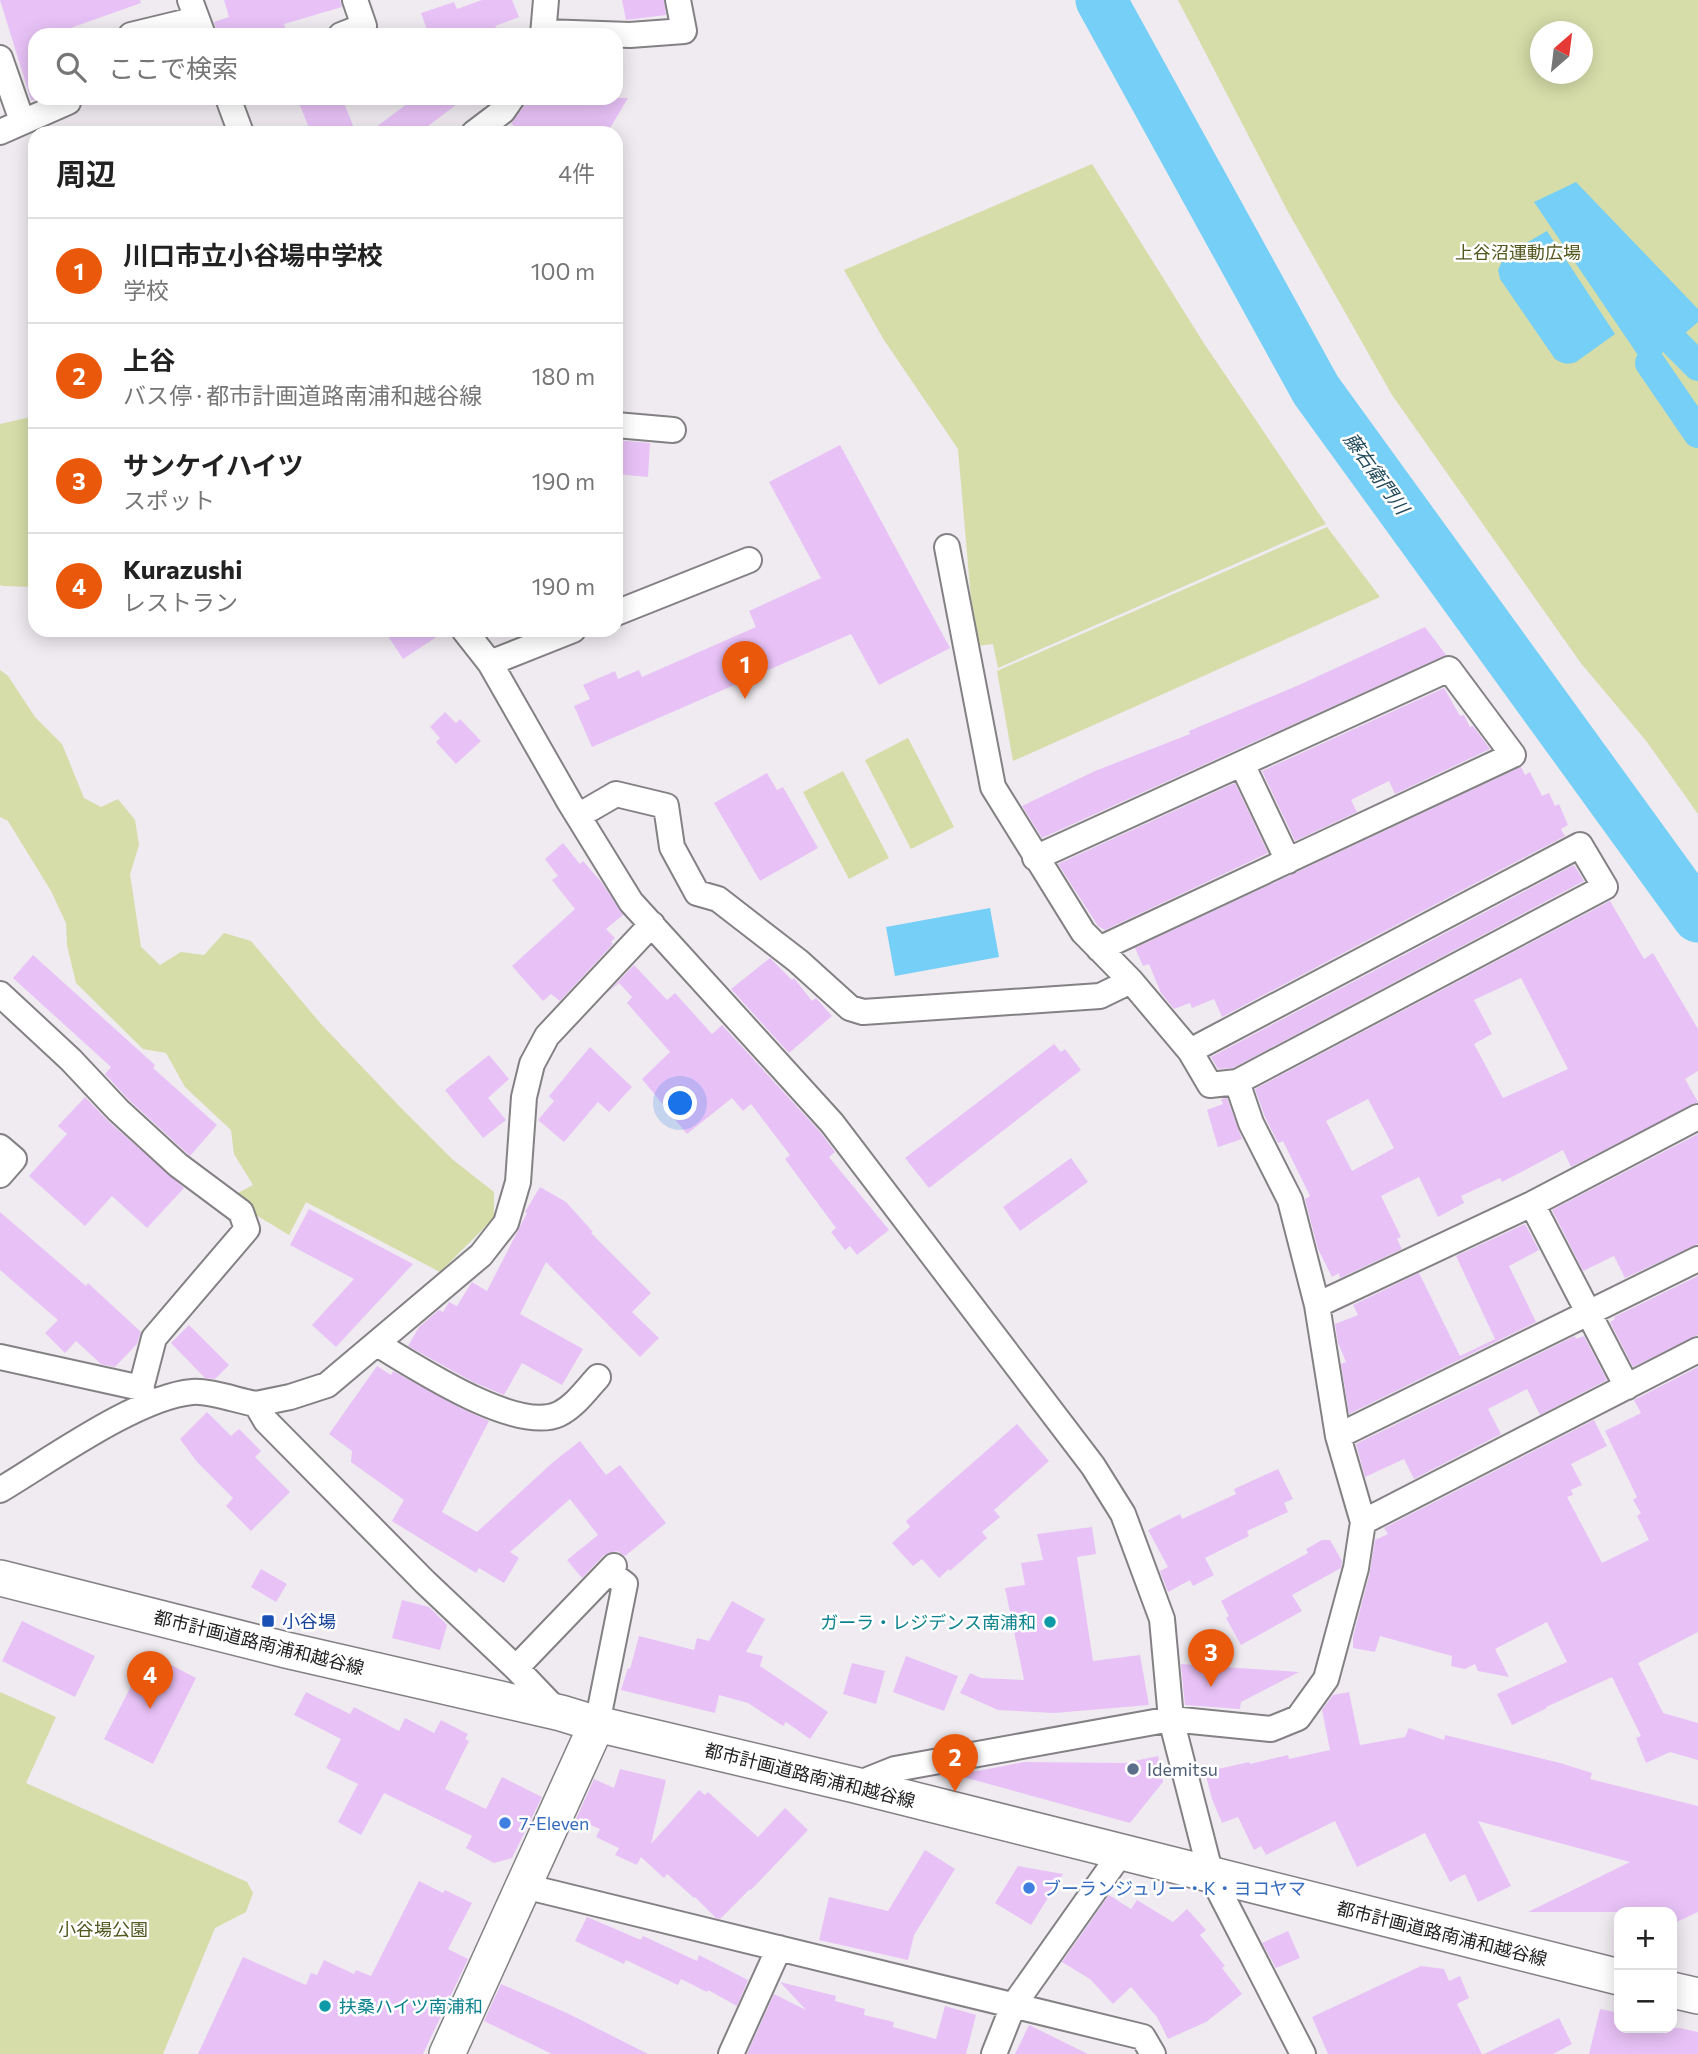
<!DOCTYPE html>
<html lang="ja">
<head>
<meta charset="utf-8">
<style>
	body { margin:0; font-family:Commissioner,"Noto Sans JP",sans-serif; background:#f2f2f2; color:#222 }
	.controls { position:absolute; right:21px; bottom:21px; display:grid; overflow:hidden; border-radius:14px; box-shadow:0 4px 18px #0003 }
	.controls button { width:63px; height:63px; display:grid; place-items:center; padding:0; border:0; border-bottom:2px solid #e0e0e0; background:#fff; color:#222; font:35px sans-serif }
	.compass { position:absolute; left:1530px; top:21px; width:63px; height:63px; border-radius:50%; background:#fff; box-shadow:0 4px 18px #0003; rotate:28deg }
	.you { position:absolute; left:681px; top:1104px; width:24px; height:24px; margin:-18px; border:5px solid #fff; border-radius:50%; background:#1a73e8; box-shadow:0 0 0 10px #1a73e833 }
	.badge { display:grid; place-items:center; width:46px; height:46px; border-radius:50%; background:#ea580c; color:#fff; font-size:23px; font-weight:700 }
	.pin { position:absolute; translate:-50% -58px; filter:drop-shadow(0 2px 4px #0008) }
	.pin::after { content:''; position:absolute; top:37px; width:24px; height:21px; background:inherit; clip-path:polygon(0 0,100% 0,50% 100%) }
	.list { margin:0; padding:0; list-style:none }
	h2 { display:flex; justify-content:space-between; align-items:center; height:91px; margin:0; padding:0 28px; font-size:30px }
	h2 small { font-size:23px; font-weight:400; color:#767676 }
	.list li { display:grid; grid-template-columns:46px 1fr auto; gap:21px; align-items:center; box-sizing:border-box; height:105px; padding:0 28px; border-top:2px solid #e0e0e0 }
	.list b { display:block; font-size:26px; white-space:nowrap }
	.list p { margin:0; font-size:23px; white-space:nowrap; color:#767676 }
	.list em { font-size:23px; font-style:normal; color:#767676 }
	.icon { flex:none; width:38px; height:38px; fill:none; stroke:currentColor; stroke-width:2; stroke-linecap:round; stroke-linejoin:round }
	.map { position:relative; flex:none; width:1698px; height:2054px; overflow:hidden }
	.search { position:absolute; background:#fff; box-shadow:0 4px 18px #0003; left:28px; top:28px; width:595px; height:77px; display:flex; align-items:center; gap:18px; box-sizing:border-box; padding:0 24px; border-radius:21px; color:#767676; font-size:26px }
	.panel { position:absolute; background:#fff; box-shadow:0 4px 18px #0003; left:28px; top:126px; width:595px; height:511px; border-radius:21px }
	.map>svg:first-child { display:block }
	.green { fill:#d6dda9; fill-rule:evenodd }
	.water { fill:#75cff6 }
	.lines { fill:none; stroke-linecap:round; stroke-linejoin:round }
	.canal { stroke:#75cff6; stroke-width:30 }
	.river { stroke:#75cff6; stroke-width:51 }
	.building { fill:#e8c2f7; fill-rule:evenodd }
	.street-casing { stroke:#848185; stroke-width:28 }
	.secondary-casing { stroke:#848185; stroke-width:38 }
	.street { stroke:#fff; stroke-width:24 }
	.secondary { stroke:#fff; stroke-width:35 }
	.transit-dot { fill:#1a4fb4; stroke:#fff; stroke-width:2.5 }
	.culture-dot { fill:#0f9aa8; stroke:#fff; stroke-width:2.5 }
	.service-dot { fill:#5c6f8a; stroke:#fff; stroke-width:2.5 }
	.shop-dot { fill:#3f7fe0; stroke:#fff; stroke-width:2.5 }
	.labels { text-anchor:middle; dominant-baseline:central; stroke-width:5; stroke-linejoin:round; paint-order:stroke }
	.park-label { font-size:18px; fill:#53581f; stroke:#fff }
	.transit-label { font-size:18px; fill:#164399; stroke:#fff; text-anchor:start }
	.culture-label { font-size:18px; fill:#0d838f; stroke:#fff; text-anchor:end }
	.street-label { font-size:18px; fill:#1f1e20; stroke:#fff }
	.service-label { font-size:18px; fill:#4e5e75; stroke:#fff; text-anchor:start }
	.shop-label { font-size:18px; fill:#366cbe; stroke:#fff; text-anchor:start }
	.water-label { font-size:19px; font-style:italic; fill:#224a5b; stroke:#fff }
</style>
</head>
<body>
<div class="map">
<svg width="1698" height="2054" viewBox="0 0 1698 2054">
	<rect width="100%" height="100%" fill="#efebf0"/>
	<path class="green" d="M1178,0H1698V814L1647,742L1580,662L1392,395L1287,210ZM1540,32H1582V74H1540Z
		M1092,164L1203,342L1326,524L998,668L993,644L975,646L958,449L884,340L844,270Z
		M35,416V587L3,586L0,585V424Z
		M1327,527L1380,597L1013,761L997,671Z
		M0,670L8,676L35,717L62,744L84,798L101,807L118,799L135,820L139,845L130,874L141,947L160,965L181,952L204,955L224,933L251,941L321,1024L403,1110L452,1159L494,1192V1218L440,1272L306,1202L289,1235L256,1215L238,1193L253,1185L234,1154L231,1130L185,1087L166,1053L143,1049L76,983L67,945L66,923L51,891L8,821L0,817Z
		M908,738L954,827L911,849L865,760Z
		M843,771L889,858L849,879L803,792Z
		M0,1692L56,1717L26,1783L247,1882L253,1893L246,1912L215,1928L163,2054H0Z"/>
	<path class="water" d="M1576,182L1698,309V322L1646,367L1534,202Z
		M1547,231L1615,334L1576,362C1567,365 1563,364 1555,359L1500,279L1498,270L1505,255Z
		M990,908L999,957L895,976L886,927Z"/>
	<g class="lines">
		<path class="canal" d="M1675,343L1698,366
			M1650,363L1698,433"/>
		<path class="river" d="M1101,0L1316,390L1698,917"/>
	</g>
	<path class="building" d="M0,0H140L141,3L51,35H35V100H31Z
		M224,0H340L342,7L284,24L287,35H218L214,22L229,17Z
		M482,0H512L519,17L495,26L502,35H429L421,13L454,2L457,9Z
		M622,0H664L666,15L626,20Z
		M297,98H342L356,133H311Z
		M415,98H465L419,133H368Z
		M527,98H628L607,133H529L511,124L524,106Z
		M616,440L650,443L648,477L616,474Z
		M840,445L950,648L879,685L851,634L592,747L574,706L590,699L583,685L615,671L618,679L639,670L642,677L756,627L749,611L821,578L769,482Z
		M1425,627L1446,655L1042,838L1022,806L1095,771L1190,734L1189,731L1299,685Z
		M384,630H447L403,659Z
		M1444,688L1460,716L1464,715L1470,727L1473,726L1490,749L1395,794L1389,781L1351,800L1357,812L1295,841L1262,771Z
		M445,712L456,723L460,719L481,741L456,764L436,742L440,738L430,727Z
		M1521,767L1525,775L1530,772L1542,796L1549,793L1555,806L1559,804L1568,825L1561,829L1565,836L1222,1017L1214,999L1192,1008L1190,1003L1174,1009L1161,993L1149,964L1143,966L1135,948Z
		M767,773L777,790L783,787L818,848L760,881L714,803Z
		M1235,783L1268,853L1105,930L1098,926L1058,864Z
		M563,843L580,864L583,861L602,883L623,915L606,929L615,938L611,942L613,944L560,1001L551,994L543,1001L512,966L575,909L552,880L558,876L545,859Z
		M1574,865L1584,881L1233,1068L1218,1069L1211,1057Z
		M1610,901L1644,959L1653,953L1698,1029V1071L1685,1079L1698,1102L1571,1167L1563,1150L1502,1182L1500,1178L1461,1196L1464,1203L1438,1217L1419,1177L1381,1196L1401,1237L1397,1239L1402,1249L1340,1278L1339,1273L1332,1277L1318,1249L1305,1199L1310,1196L1283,1141L1278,1143L1265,1117L1255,1089ZM1521,978L1568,1069L1503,1098L1474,1044L1492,1034L1474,1000ZM1368,1099L1394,1148L1352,1171L1326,1121Z
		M33,955L155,1065L153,1068L217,1125L190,1156L128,1099L105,1074L111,1067L13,978Z
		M770,958L792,980L794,978L812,1001L816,998L832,1016L789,1053L731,989Z
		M634,965L667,1000L675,993L712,1034L722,1025L821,1133L835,1152L829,1157L889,1230L857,1255L850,1246L845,1250L831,1232L836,1228L785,1159L790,1155L751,1104L743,1111L732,1098L687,1134L642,1079L670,1052L627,1003L632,997L619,983L607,993Z
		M1054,1044L1061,1052L1065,1049L1081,1070L929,1188L905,1158Z
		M590,1047L632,1087L609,1112L598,1102L564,1142L538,1120L554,1101L549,1096Z
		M489,1055L509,1079L488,1098L506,1120L483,1138L445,1090Z
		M85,1097L108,1121L184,1188L147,1228L112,1196L85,1226L29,1176L67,1134L58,1126Z
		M1227,1098L1242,1139L1218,1147L1207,1110L1223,1104L1221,1099Z
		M1698,1134V1244L1625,1278L1614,1256L1583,1271L1552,1210Z
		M1071,1158L1088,1182L1020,1231L1003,1207Z
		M540,1187L566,1202L593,1232L591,1233L651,1293L632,1312L659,1338L640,1357L546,1262L520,1314L583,1349L562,1385L522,1363L504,1395L473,1382L408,1346L419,1327L439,1310L443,1312L449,1302L457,1306L472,1282L487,1291L527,1213L525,1212Z
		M309,1209L413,1264L336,1347L312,1325L354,1279L290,1245Z
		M0,1212L86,1286L88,1283L141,1332L137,1344L115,1367L101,1364L76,1341L65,1353L45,1333L58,1320L0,1270Z
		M1525,1224L1539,1250L1509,1266L1536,1322L1349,1414L1341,1364L1346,1362L1338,1343L1335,1324L1358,1315L1353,1305L1419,1273L1460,1356L1495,1339L1456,1256Z
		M1698,1276V1335L1633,1367L1610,1322L1615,1319L1614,1317Z
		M189,1325L229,1365L215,1379L205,1378L171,1343Z
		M1575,1336L1576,1339L1584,1336L1607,1380L1540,1415L1527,1389L1488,1409L1501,1434L1414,1479L1404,1459L1365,1477L1356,1444Z
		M377,1366L391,1375L393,1371L460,1408L489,1421L442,1512L477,1532L552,1463L580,1441L606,1475L620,1465L666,1523L625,1556L617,1551L604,1555L582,1578L567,1560L598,1535L570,1499L510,1552L519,1558L504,1583L479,1568L476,1573L392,1521L404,1500L351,1462L352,1451L329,1434Z
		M1698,1367V1632L1638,1663L1663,1713L1698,1723V1760L1670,1752L1646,1763L1636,1738L1641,1736L1612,1677L1546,1707L1547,1708L1512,1725L1497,1694L1567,1662L1547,1622L1495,1649L1509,1677L1478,1671L1475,1664L1465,1669L1451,1666L1452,1656L1380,1636L1375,1652L1353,1648V1637L1370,1572L1375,1540L1388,1534L1384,1528L1594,1420L1607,1446L1571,1464L1582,1485L1571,1490L1573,1495L1567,1497L1602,1563L1649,1540L1637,1516L1641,1513L1633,1500L1637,1497L1605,1431L1641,1413L1634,1400L1636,1399Z
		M207,1412L231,1436L239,1429L261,1451L255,1457L290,1492L251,1531L226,1506L233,1498L197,1462L180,1439Z
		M1017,1424L1049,1461L994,1510L1000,1517L982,1532L987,1538L950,1571L949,1569L939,1578L922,1559L913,1566L892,1543L910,1527L906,1521Z
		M1278,1469L1293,1499L1284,1503L1288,1512L1247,1531L1249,1536L1205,1558L1214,1575L1193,1586L1190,1580L1168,1592L1160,1571L1168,1567L1148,1530L1180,1514L1182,1519L1236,1494L1234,1489Z
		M1092,1527L1096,1554L1077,1557L1093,1661L1140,1655L1149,1705L1054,1713L998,1710L960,1693L970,1673L981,1678L1024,1680L1005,1588L1025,1585L1021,1563L1043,1560L1037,1534Z
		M1322,1540H1330L1342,1561L1341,1568L1292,1595L1302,1611L1241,1645L1226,1618L1229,1616L1221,1601L1308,1553L1306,1549Z
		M261,1569L287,1584L276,1602L251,1587Z
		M402,1600L429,1607L447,1625L440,1650L392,1638Z
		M732,1601L765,1619L746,1652L763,1656L760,1666L828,1712L810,1739L786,1722L783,1726L748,1703L719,1695L715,1713L621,1690L628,1668L630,1669L639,1636L694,1650L697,1638L709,1641Z
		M22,1621L95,1656L75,1697L2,1661Z
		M148,1653L196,1678L153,1764L104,1739Z
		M906,1656L958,1676L944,1711L893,1692Z
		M852,1663L885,1671L876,1704L843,1694Z
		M1181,1665V1664L1299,1672L1241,1702L1240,1709L1185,1705Z
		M306,1692L350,1714L354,1707L399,1731L405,1718L434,1733L441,1720L468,1734L465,1739L469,1741L445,1789L486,1809L502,1777L542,1797L512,1858L494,1863L466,1848L472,1836L384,1793L361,1835L338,1822L358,1784L326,1768L341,1739L294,1715Z
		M1349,1692L1360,1745L1405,1737L1409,1728L1444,1740L1445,1735L1560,1763L1592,1773L1590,1779L1698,1806V1912L1672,1924V1912H1528L1630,1862L1478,1821L1511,1886L1478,1902L1465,1874L1450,1882L1425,1833L1357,1867L1335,1821L1266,1855L1261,1846L1254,1850L1238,1817L1222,1823L1212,1799L1205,1772L1249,1762L1250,1764L1288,1755L1289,1759L1330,1750L1322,1710L1333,1695Z
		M1158,1756L1163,1782L1130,1823L956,1775L1024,1762L1125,1763Z
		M620,1769L666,1780L651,1844L699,1790L705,1795L708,1792L758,1837L785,1808L808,1830L751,1890L750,1889L720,1919L716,1918L695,1897L694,1898L667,1874L664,1878L641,1857L637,1865L615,1855L619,1848L596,1837L600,1829L576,1819L594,1779L614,1788Z
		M925,1850L955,1869L914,1935L908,1960L819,1940L829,1897L888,1911Z
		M1018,1866L1063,1874L1031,1925L995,1903Z
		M419,1881L443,1893L445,1890L472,1903L448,1949L468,1959L423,2054H198L243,1957L306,1985L311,1973L317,1975L324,1960L354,1974L356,1970L371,1976Z
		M1109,1895L1131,1909L1137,1900L1173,1922L1187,1909L1206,1930L1200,1935L1225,1966L1222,1968L1242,1994L1206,2022L1168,2039L1157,2017L1131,1987L1113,2004L1090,1979L1062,1962Z
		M587,1917L641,1940L643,1936L697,1961L699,1955L748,1980L737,2006L708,1990L707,1992L681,1979L678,1985L626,1960L624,1964L575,1941Z
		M1288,1931L1300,1958L1276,1968L1262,1943Z
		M1421,1966L1444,1969L1449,1981L1460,1976L1469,1998L1457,2004L1482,2054H1328L1312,2017Z
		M780,1982L836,1996L835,2001L865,2009L864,2015L894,2022L893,2027L936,2039L945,2006L976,2015L966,2054H747L774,1994L806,2010Z
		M501,1984L567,2013L648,2054H552L484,2021Z
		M1600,2009L1619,2013V2028H1680L1698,2032V2054H1589Z
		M1559,2018L1572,2044L1553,2054H1484Z
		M1029,2025L1088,2054H1015Z"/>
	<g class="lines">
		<g class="street-casing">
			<path id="street" d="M190,0L203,35
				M544,32L630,35L684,31L678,0
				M131,35L197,19
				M341,35L364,26L355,0
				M543,35L546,0
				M0,58L22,121
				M228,98L241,133
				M0,132L68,102V98
				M474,133L503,111L512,98
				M616,425L673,430
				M616,613L749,560
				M464,630L490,663L570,803L631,902L832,1123L1093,1466L1123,1514L1162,1619L1171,1719L1211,1875L1303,2054
				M490,663L573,630
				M1242,764L1288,861
				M578,816L616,794L666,806L672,847L697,893L718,899L798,961L850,1008L863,1012L1100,996L1131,981
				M1035,858L1449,669L1513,755L1099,949
				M0,994L71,1060L118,1110L178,1165L241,1212L247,1229L154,1338L141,1388L148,1404
				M1190,1051L1580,845L1605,887L1237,1082
				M0,1147L14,1159L0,1175
				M1532,1204L1627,1387
				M1317,1305L1532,1204L1698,1117
				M377,1344C416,1367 516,1434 559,1414C575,1406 586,1390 598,1377
				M0,1357L141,1388
				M256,1404L290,1397L327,1385L481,1255L506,1223L518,1182L524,1097L532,1064L547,1036L652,924
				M1338,1436L1698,1259
				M0,1490C49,1461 137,1397 192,1392C207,1390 239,1401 256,1404L266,1421L425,1582L516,1668L558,1712
				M1363,1522L1698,1350
				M516,1668L614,1566
				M597,1724L625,1584L609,1572
				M855,1785L895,1769L1171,1719L1271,1729L1298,1718L1326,1679L1356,1568L1363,1522L1338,1436L1317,1305L1290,1200L1251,1123L1237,1082L1210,1085L1190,1051L1131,981L1083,932L993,787L947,547
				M524,1886L1143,2037L1153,2054
				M731,2054L779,1948
				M994,2054L1013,2006L1121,1853"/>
		</g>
		<g class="secondary-casing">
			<path id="secondary" d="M0,1578L286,1650L561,1713L597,1724L855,1785L1619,1977
				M1672,1990L1698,1996
				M447,2054L597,1724"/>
		</g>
		<use href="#street" class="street"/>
		<use href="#secondary" class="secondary"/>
	</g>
	<rect class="transit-dot" x="261" y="1614" width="14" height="14" rx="3.5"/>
	<g class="culture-dot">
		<circle cx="1050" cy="1622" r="7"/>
		<circle cx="325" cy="2006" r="7"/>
	</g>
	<circle class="service-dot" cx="1133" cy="1769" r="7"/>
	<g class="shop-dot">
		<circle cx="505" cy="1823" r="7"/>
		<circle cx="1029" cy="1888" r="7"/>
	</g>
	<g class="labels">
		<g class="park-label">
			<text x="1518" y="252">上谷沼運動広場</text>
			<text x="103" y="1929">小谷場公園</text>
		</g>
		<g class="transit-label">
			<text x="282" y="1621">小谷場</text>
		</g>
		<g class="culture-label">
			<text x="1036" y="1622">ガーラ・レジデンス南浦和</text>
			<text x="339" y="2006" text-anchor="start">扶桑ハイツ南浦和</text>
		</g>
		<g class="street-label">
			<text transform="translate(259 1642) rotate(14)">都市計画道路南浦和越谷線</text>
			<text transform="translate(810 1775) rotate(14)">都市計画道路南浦和越谷線</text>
			<text transform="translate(1442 1933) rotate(14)">都市計画道路南浦和越谷線</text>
		</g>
		<g class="service-label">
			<text x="1147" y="1769">Idemitsu</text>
		</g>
		<g class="shop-label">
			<text x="519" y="1823">7-Eleven</text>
			<text x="1043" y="1888">ブーランジュリー・K・ヨコヤマ</text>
		</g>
		<g class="water-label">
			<text transform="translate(1377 473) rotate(54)">藤右衛門川</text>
		</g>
	</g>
</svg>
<div class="controls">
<button>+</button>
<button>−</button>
</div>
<svg class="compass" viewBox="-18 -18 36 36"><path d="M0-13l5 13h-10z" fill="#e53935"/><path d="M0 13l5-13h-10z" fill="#767676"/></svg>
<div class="you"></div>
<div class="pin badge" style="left:745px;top:699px">1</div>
<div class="pin badge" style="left:955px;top:1792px">2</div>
<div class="pin badge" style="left:1211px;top:1687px">3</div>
<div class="pin badge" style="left:150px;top:1709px">4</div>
<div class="search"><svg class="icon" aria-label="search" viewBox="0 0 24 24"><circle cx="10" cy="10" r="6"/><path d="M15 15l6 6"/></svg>ここで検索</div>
<section class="panel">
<h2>周辺<small>4件</small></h2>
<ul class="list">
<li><span class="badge">1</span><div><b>川口市立小谷場中学校</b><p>学校</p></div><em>100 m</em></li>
<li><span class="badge">2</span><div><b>上谷</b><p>バス停 · 都市計画道路南浦和越谷線</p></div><em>180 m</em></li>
<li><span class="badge">3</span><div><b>サンケイハイツ</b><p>スポット</p></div><em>190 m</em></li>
<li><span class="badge">4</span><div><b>Kurazushi</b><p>レストラン</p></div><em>190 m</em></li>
</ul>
</section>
</div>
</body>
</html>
